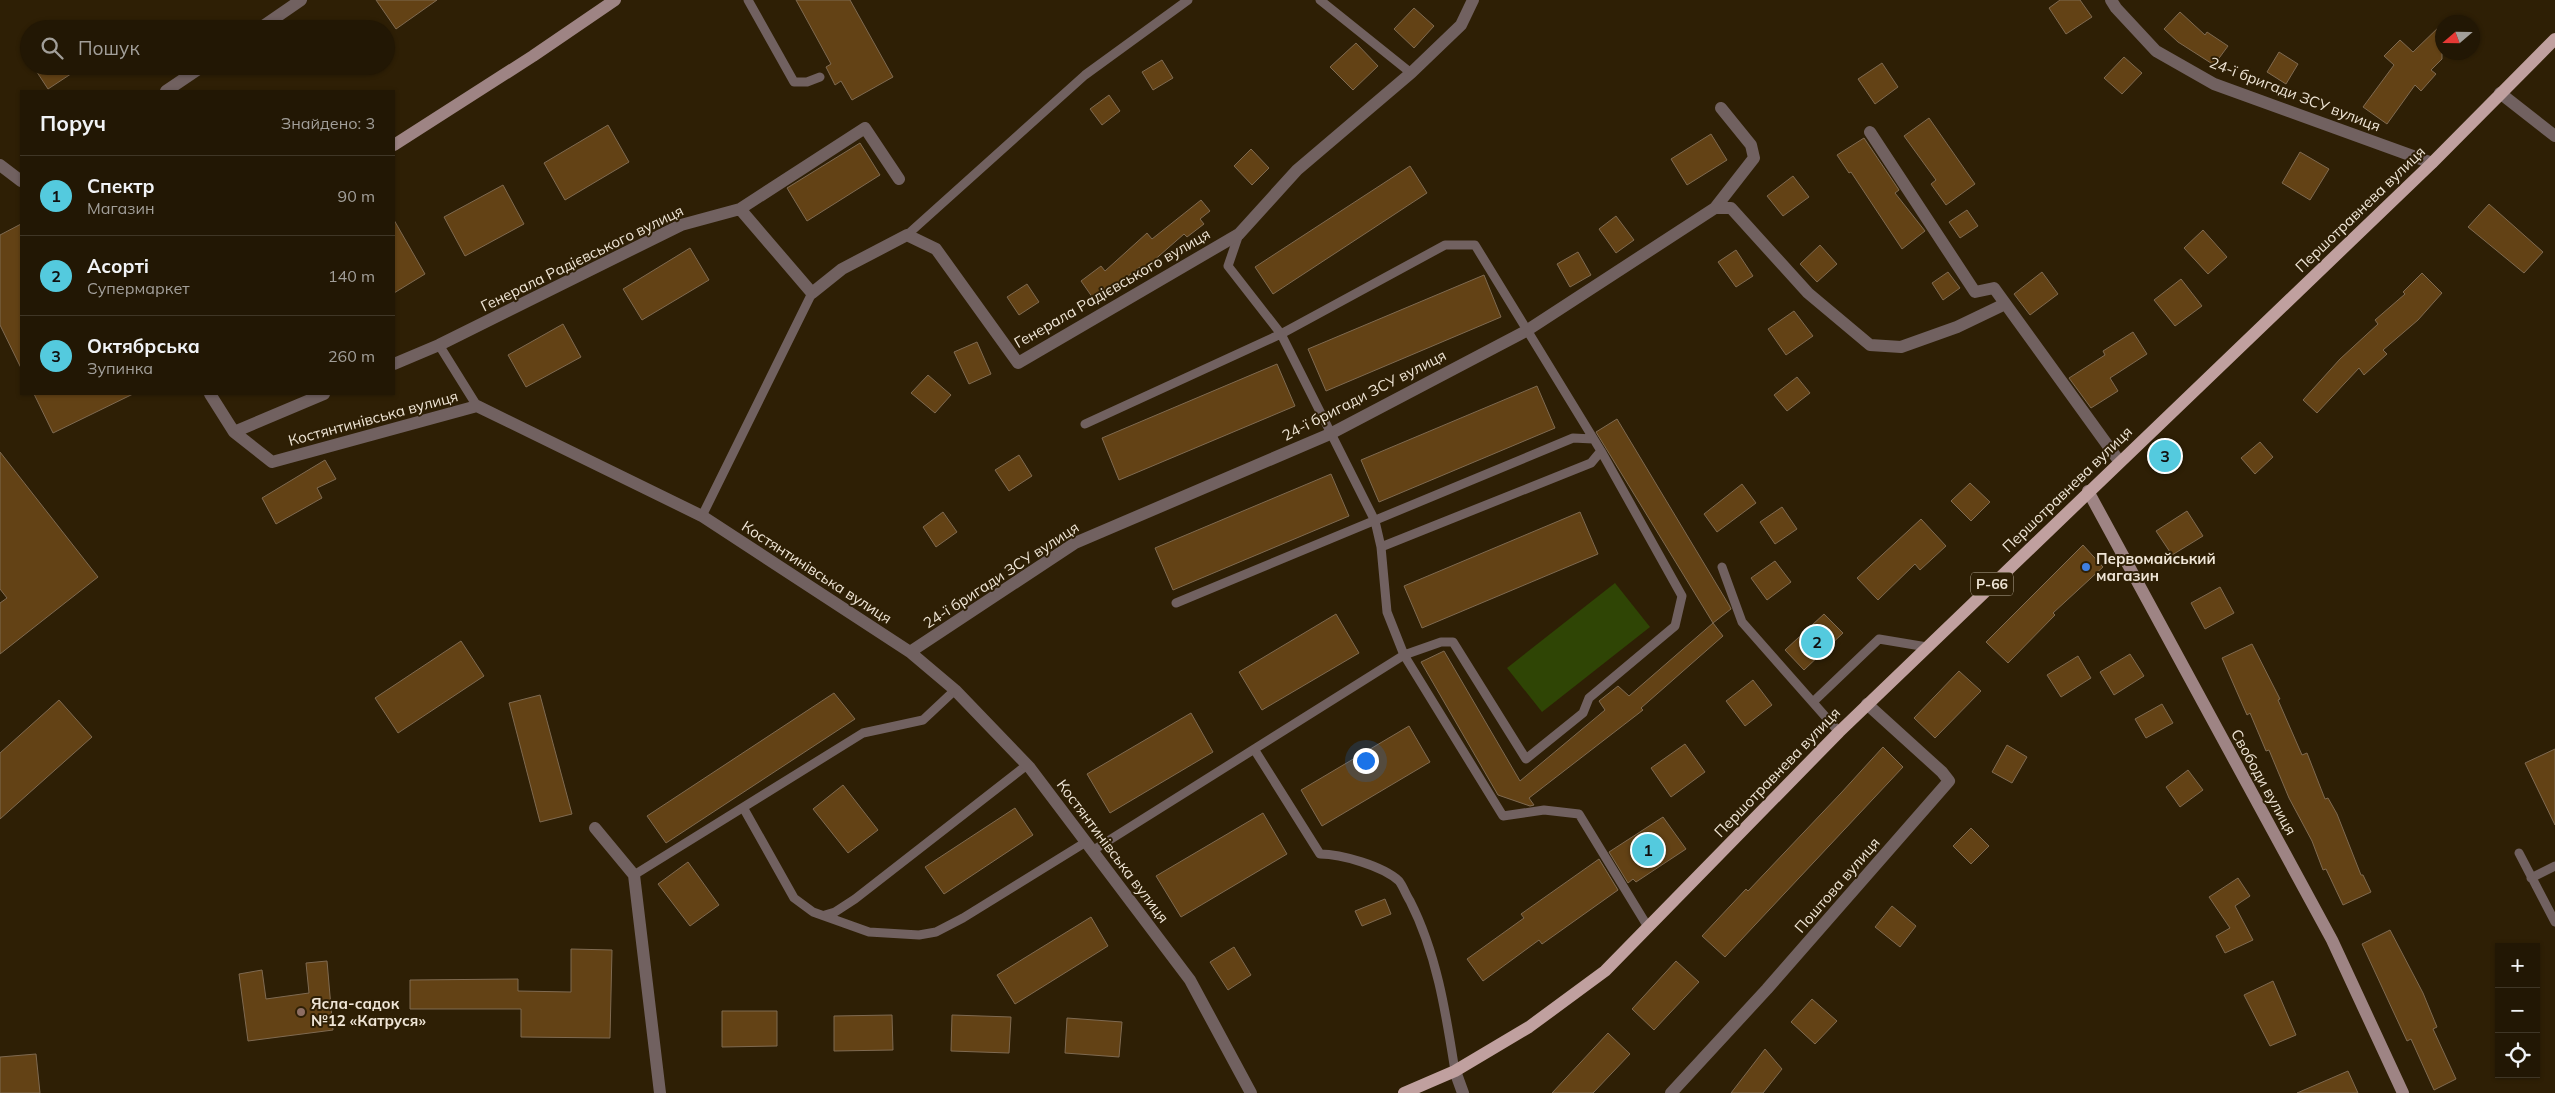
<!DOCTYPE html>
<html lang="uk">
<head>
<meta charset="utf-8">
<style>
	body { margin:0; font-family:Mulish,sans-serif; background:#2e2413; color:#f1f3f6 }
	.controls { position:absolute; right:15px; bottom:15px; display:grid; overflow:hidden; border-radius:0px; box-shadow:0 1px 4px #0004 }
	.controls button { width:45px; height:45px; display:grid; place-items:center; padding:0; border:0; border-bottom:1px solid #3f3626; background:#221704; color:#f1f3f6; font:25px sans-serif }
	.compass { position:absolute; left:2435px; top:15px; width:45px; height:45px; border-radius:50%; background:#221704; box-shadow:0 1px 4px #0004; rotate:250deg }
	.you { position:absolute; left:1365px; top:760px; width:18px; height:18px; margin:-12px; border:4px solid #fff; border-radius:50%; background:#1a73e8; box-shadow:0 0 0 8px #1a73e833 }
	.badge { display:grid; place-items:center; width:32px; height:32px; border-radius:50%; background:#54cade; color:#111; font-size:16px; font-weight:700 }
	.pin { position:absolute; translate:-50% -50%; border:2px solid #fff; box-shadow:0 1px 5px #0006 }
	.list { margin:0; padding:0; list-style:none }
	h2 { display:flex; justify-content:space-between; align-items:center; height:65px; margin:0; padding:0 20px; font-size:21px }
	h2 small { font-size:16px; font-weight:400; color:#a29f9a }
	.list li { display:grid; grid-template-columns:32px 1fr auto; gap:15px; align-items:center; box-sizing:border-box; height:80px; padding:0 20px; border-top:1px solid #3f3626 }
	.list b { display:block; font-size:19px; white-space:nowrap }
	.list p { margin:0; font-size:16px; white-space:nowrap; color:#a29f9a }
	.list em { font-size:16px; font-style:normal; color:#a29f9a }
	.icon { flex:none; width:28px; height:28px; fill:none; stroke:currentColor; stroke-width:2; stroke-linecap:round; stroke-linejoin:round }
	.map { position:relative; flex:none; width:2555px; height:1093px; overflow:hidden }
	.search { position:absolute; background:#221704; box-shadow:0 1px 4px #0004; left:20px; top:20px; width:375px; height:55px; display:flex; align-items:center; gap:12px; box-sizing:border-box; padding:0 18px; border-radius:28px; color:#a29f9a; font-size:19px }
	.panel { position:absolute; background:#221704; box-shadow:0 1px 4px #0004; left:20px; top:90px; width:375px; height:305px; border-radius:0px }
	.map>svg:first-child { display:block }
	.green { fill:#2f4505 }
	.building { fill:#634215; stroke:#7f6a51 }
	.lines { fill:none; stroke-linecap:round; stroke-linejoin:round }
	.lane { stroke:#716160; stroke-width:9 }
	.street { stroke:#716160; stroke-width:12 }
	.secondary { stroke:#9e8484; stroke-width:12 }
	.primary { stroke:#c0a09f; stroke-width:12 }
	.shop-dot { fill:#3f7fe0; stroke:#2e1f05; stroke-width:2 }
	.education-dot { fill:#8d6e63; stroke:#2e1f05; stroke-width:2 }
	.labels { text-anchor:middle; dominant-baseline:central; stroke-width:4; stroke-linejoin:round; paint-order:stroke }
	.shield { fill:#2e1f05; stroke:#b5aa97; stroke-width:1 }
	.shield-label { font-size:14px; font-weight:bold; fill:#efe5d6 }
	.street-label { font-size:15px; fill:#efe5d6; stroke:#2e1f05 }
	.poi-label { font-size:15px; font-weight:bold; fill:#efe5d6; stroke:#2e1f05; text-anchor:start }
</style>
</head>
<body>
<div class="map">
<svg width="2555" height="1093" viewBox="0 0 2555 1093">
	<rect width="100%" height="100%" fill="#2e1f05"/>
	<path class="green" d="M1615,583L1650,627L1542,712L1507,668Z"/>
	<path class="building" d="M376,0H437L396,29Z
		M796,0H850L893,77L852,100L841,81L835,85L826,67L831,64Z
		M2060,0H2080L2092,17L2066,34L2049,8Z
		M1414,8L1434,26L1414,48L1394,29Z
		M2180,12L2205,35L2207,32L2228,46L2214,65L2178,42L2164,29Z
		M2442,24V59L2431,70L2436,74L2421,91L2415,85L2387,124L2363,107L2394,65L2384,56L2400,40L2413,52Z
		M1356,43L1378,66L1353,90L1330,67Z
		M2279,52L2298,64L2286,84L2267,72Z
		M2124,57L2142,73L2122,94L2104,78Z
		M1162,60L1173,78L1153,90L1142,72Z
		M1882,63L1898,87L1875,104L1858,79Z
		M33,66H83L48,89Z
		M1109,95L1120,111L1102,125L1090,109Z
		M1929,118L1975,184L1946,205L1931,184L1936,180L1904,136Z
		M608,125L629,162L565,200L544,163Z
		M1711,134L1727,160L1687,185L1671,159Z
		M1864,138L1899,190L1895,193L1925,231L1902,249L1851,172L1849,173L1837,155Z
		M860,143L880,175L807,221L787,188Z
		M1251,149L1269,168L1252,185L1234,166Z
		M2300,152L2329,169L2310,200L2282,183Z
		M1410,166L1427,193L1273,294L1255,267Z
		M1793,176L1809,197L1783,216L1767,196Z
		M503,185L524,224L465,256L444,217Z
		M1201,200L1210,211L1200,219L1204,224L1187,237L1184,234L1143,270L1140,267L1095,301L1081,281L1101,266L1105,271L1147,233L1152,239Z
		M2489,204L2543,252L2524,273L2468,227Z
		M1967,210L1978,226L1960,238L1949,222Z
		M1616,216L1634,240L1616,253L1599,229Z
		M394,220L425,274L394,293Z
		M21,224V368L0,325V235Z
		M2203,230L2227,257L2208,274L2184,248Z
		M1820,245L1837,264L1817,282L1800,264Z
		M690,248L709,280L642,320L623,289Z
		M1736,250L1753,276L1736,287L1718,262Z
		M1578,252L1591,275L1570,287L1557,264Z
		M1948,272L1960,288L1943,300L1932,283Z
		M2042,272L2058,294L2030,315L2014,294Z
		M2422,273L2442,293L2418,320L2383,350L2387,354L2364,375L2359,368L2317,413L2303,400L2340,359L2378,324L2375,320L2405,294L2403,292Z
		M1484,275L1501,317L1326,391L1308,349Z
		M2181,279L2202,306L2175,326L2154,300Z
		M1027,284L1039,302L1019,315L1007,297Z
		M1794,311L1813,336L1786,355L1768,329Z
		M563,324L581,357L526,387L508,355Z
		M2133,332L2147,354L2110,378L2118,391L2091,408L2069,378L2105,355L2103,351Z
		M977,342L991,374L969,384L954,352Z
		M1277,364L1295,406L1119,480L1102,438Z
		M928,375L951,395L935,413L911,393Z
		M1797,377L1810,393L1787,411L1774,395Z
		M1537,386L1555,428L1379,502L1361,460Z
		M34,394H133L53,433Z
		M1617,419L1729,605L1731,609L1713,623L1596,432Z
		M2260,442L2273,457L2255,474L2241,458Z
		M0,452L98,577L0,654V603L7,598L0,589Z
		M1019,455L1032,476L1009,491L995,470Z
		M325,460L336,479L317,488L322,498L276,524L262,498Z
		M1331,474L1349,516L1173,590L1155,548Z
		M1970,483L1990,502L1971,521L1951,501Z
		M1742,484L1756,503L1717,532L1704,514Z
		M1782,507L1797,529L1775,544L1760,522Z
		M2187,511L2203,536L2172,555L2156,531Z
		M943,512L957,532L936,547L923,527Z
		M1580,512L1598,554L1422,628L1404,586Z
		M1921,519L1946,546L1920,570L1915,564L1878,600L1857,578Z
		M2083,545L2103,567L2053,613L2055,615L2008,663L1986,642Z
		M1775,561L1791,582L1767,600L1751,578Z
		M2220,587L2234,613L2205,629L2191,603Z
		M1336,614L1359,653L1262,710L1239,672Z
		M1824,614L1843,633L1804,670L1785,650Z
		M1713,623L1723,636L1641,708L1643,710L1529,798L1534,805L1530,806L1498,795L1421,662L1444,651L1520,781L1605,710L1599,701L1618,686L1629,696Z
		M461,641L484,676L398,733L375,698Z
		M2252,644L2280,699L2278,700L2302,755L2307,753L2325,799L2328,798L2337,814L2361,875H2363L2371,892L2343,905L2326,869L2323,870L2312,841L2289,798L2269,750L2266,751L2250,713L2247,715L2222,658Z
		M2130,654L2144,676L2114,695L2100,672Z
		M2078,656L2091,678L2061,697L2047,675Z
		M1959,671L1981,691L1935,738L1914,718Z
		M1753,680L1772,705L1745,726L1726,701Z
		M834,693L855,719L666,843L647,816Z
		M540,695L572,814L540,822L509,703Z
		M59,700L92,737L0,819V753Z
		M2162,704L2173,723L2146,738L2135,719Z
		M1191,713L1213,752L1110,813L1087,774Z
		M1409,726L1430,762L1322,826L1301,790Z
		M1685,744L1705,772L1671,797L1651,768Z
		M2007,745L2027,757L2012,783L1992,772Z
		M1883,747L1903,767L1725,957L1702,936L1746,889L1748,891L1841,793Z
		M2555,749V825L2525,763Z
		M2188,770L2203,790L2180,807L2166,787Z
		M843,785L878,830L848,853L813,809Z
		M1015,808L1033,835L944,894L925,867Z
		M1263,813L1287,854L1181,917L1156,876Z
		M1663,817L1686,849L1636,882L1633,879L1628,883L1609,852Z
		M1971,828L1989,846L1971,864L1953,846Z
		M1599,859L1618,890L1542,944L1539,940L1483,981L1467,959L1524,918L1521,914Z
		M688,862L719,905L690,926L658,884Z
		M2238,878L2250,896L2235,906L2253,940L2225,953L2216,936L2230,928L2209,897Z
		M1385,899L1391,914L1362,926L1355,911Z
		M1892,906L1916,926L1900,947L1875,927Z
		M1091,917L1108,946L1015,1004L997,975Z
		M2390,930L2423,993L2437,1027L2433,1029L2456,1079L2434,1090L2411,1039L2407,1041L2362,944Z
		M1234,947L1251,975L1228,990L1210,962Z
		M571,949L612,950L610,1038L521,1037V1009H410V980L518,979V991L571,992Z
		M327,961L333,1030L248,1041L239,974L262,970L266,999L309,993L306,963Z
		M1676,961L1699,982L1654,1030L1632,1009Z
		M2273,981L2296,1035L2270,1046L2244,995Z
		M1812,999L1837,1021L1815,1044L1791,1022Z
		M722,1011H777V1046L722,1047Z
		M892,1015L893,1050L834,1051V1016Z
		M952,1015L1011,1017L1009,1053L951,1051Z
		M1067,1018L1122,1022L1119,1057L1065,1053Z
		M1608,1033L1630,1054L1593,1093H1552Z
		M1765,1049L1782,1069L1763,1093H1731Z
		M36,1054L40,1093H0V1057Z
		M2348,1071L2358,1093H2297Z"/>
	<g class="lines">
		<path class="lane" d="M748,0L794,82H807L820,77
			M1320,0L1411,73
			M1239,234L1228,266L1281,334L1375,521L1381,547L1387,612L1404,655L1503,816L1544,810L1579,814L1648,927
			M907,235L1085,75L1188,0
			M439,345L477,406
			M1085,424L1281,334L1445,245H1475L1601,451L1682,596L1675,626L1589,698L1583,713L1526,759L1453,642H1441L1404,655L1092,851
			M702,516L812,293
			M1381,547L1591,463L1601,451
			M1722,567L1742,622L1839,732
			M1176,603L1573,438L1593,439
			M1813,702L1879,639L1927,647
			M1254,749L1320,854C1341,854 1383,866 1399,881C1403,886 1406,895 1410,901C1437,954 1446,1014 1455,1071
			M744,809L794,898L813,912L869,932L919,935L936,932L963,918L1086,842
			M2519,853L2555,922
			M634,875L863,733L923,720L955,690
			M2531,878L2555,866
			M825,915L835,912L855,899L1027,765"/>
		<path class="street" d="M2111,0L2116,8L2156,51L2214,84L2432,163
			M259,29L301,0
			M166,91L203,66
			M2500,93L2555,136
			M1870,132L1975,292L1994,288L2119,461
			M0,165L21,181
			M1715,208H1731L1808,293L1870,345L1901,347L1957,327L2005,304
			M740,209L865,128L899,179
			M394,364L439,345L681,225L740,209L812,293L842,269L907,235L936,249L1018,363L1239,234L1297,170L1411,73L1461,25L1473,0
			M210,394L234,432L272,462L477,406L702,516L910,652L955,690L1030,768L1190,980L1251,1093
			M234,432L324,394
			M910,652L1075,543L1330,434L1526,331L1715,208L1754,158L1751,145L1721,108
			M595,828L634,875L660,1093
			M1455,1071L1463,1093
			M1671,1093L1767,989L1949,781L1942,772L1867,704"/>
		<path class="secondary" d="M394,145L533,56L615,0
			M2088,491L2332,940L2403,1093"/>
		<path class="primary" d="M1404,1093L1455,1071L1529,1027L1605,971L1839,732L2432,163L2555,39"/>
	</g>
	<circle class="shop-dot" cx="2086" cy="567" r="5"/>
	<circle class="education-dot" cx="301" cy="1012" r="5"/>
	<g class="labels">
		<rect class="shield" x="1971" y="572.5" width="42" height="23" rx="4"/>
		<g class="shield-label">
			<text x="1992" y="584">Р-66</text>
		</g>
		<g class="street-label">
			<text transform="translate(2295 94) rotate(21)">24-ї бригади ЗСУ вулиця</text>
			<text transform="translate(2360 209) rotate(-44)">Першотравнева вулиця</text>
			<text transform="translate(582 258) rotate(-26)">Генерала Радієвського вулиця</text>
			<text transform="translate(1112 288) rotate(-30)">Генерала Радієвського вулиця</text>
			<text transform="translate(1364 395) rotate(-27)">24-ї бригади ЗСУ вулиця</text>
			<text transform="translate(373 418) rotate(-15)">Костянтинівська вулиця</text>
			<text transform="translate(2067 489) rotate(-44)">Першотравнева вулиця</text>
			<text transform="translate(817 572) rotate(33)">Костянтинівська вулиця</text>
			<text transform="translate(1001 575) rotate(-33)">24-ї бригади ЗСУ вулиця</text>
			<text transform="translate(1777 772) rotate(-46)">Першотравнева вулиця</text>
			<text transform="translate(2264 782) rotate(61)">Свободи вулиця</text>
			<text transform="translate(1113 851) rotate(53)">Костянтинівська вулиця</text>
			<text transform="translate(1837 885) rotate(-49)">Поштова вулиця</text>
		</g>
		<g class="poi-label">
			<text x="2096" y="558">Первомайський<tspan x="2096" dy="17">магазин</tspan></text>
			<text x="311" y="1003">Ясла-садок<tspan x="311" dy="17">№12 «Катруся»</tspan></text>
		</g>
	</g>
</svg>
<div class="controls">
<button>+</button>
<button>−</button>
<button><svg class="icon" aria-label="locate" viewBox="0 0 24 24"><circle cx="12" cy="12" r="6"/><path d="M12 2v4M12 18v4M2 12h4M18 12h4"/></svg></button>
</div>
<svg class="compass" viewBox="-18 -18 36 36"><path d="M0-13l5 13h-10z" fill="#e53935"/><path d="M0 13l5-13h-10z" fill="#a29f9a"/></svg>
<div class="you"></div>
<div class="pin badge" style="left:1648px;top:850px">1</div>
<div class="pin badge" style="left:1817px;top:642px">2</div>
<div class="pin badge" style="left:2165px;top:456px">3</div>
<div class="search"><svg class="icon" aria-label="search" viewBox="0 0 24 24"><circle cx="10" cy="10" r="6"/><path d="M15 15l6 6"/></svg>Пошук</div>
<section class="panel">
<h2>Поруч<small>Знайдено: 3</small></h2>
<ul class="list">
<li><span class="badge">1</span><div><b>Спектр</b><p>Магазин</p></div><em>90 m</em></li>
<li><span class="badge">2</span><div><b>Асорті</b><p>Супермаркет</p></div><em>140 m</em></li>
<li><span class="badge">3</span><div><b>Октябрська</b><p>Зупинка</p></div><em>260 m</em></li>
</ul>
</section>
</div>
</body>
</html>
